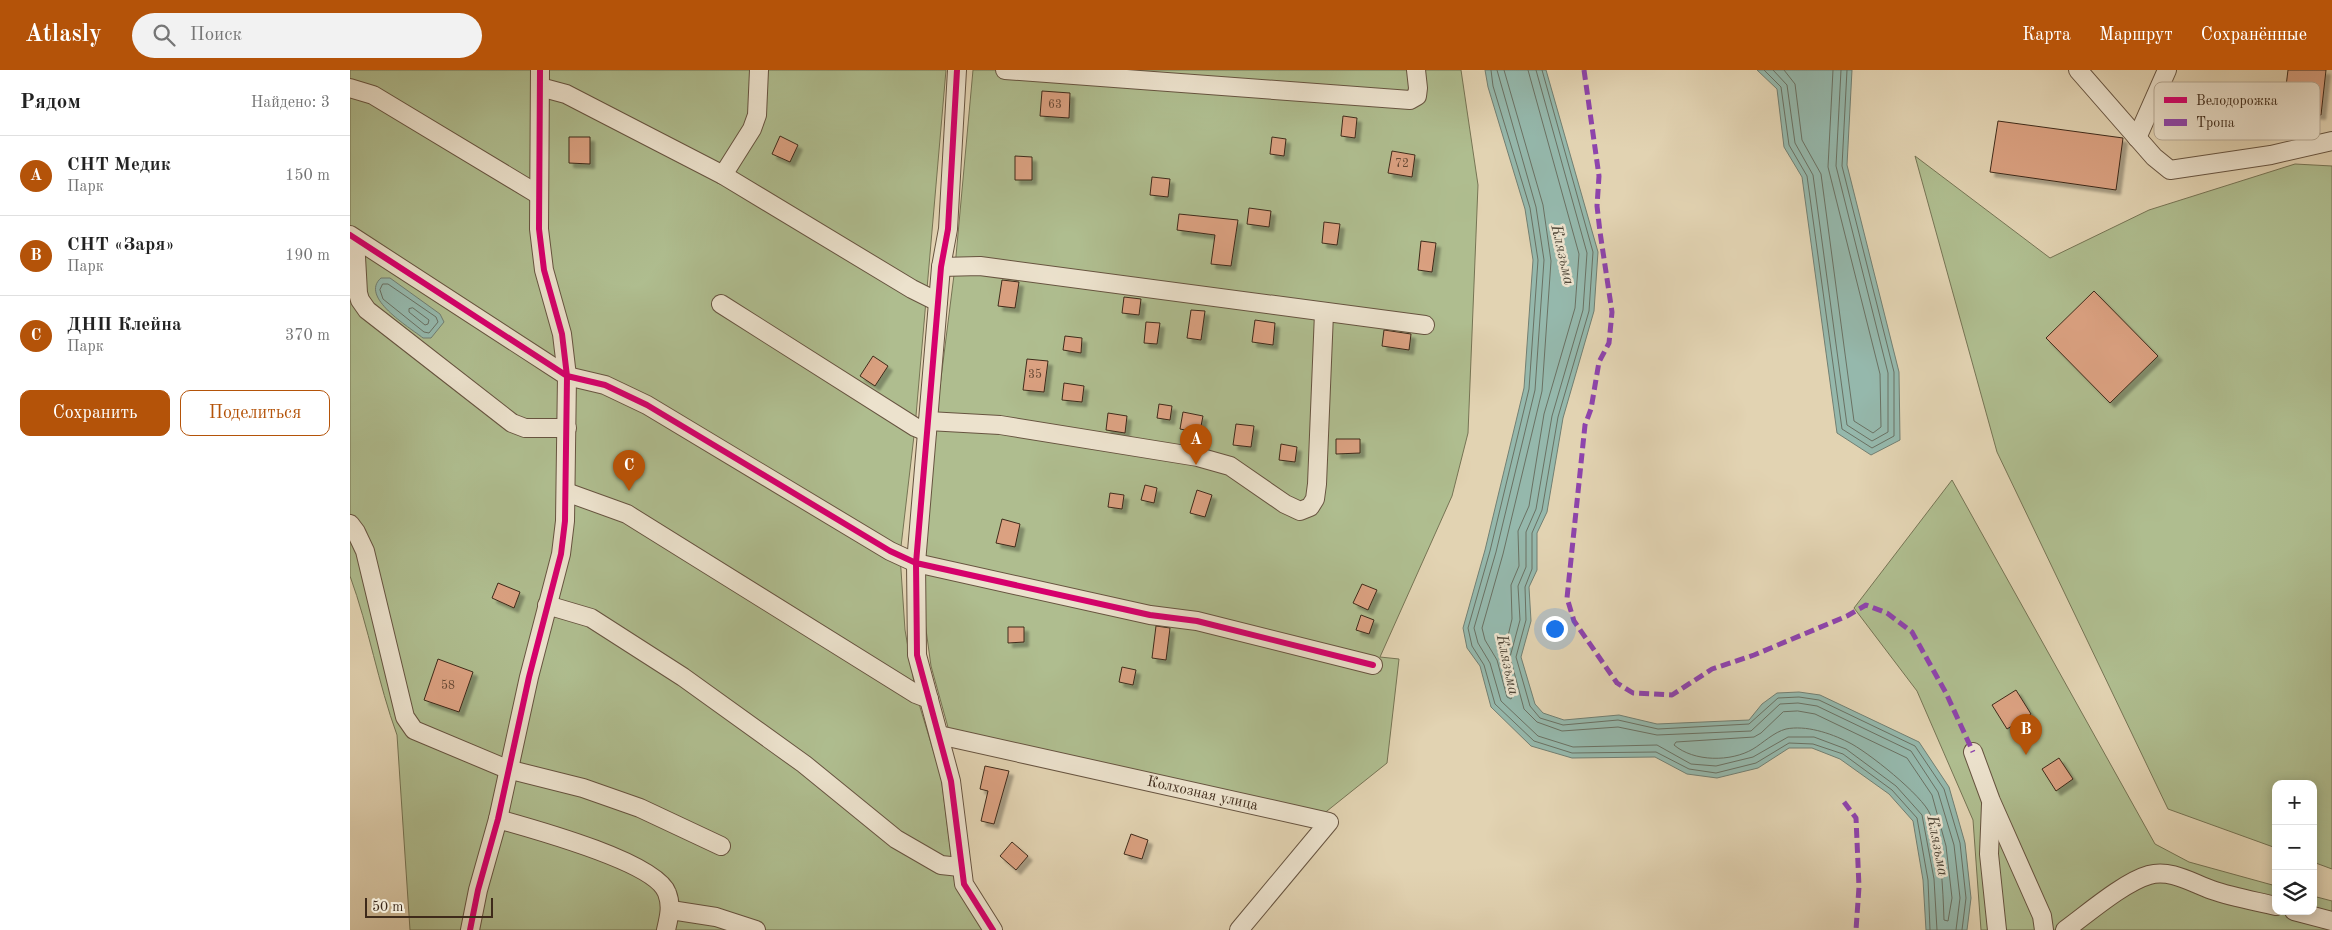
<!DOCTYPE html>
<html lang="ru">
<head>
<meta charset="utf-8">
<style>
	body { margin:0; font-family:"Old Standard TT",serif; background:#f2f2f2; color:#222 }
	.controls { position:absolute; right:15px; bottom:15px; display:grid; overflow:hidden; border-radius:10px; box-shadow:0 2px 12px #0003 }
	.controls button { width:45px; height:45px; display:grid; place-items:center; padding:0; border:0; border-bottom:1px solid #e0e0e0; background:#fff; color:#222; font:25px sans-serif }
	.scale { position:absolute; left:15px; bottom:12px; width:128px; box-sizing:border-box; padding-left:5px; border:2px solid #3e2a1a; border-top:0; font-size:14px; line-height:18px; white-space:nowrap; color:#3e2a1a; -webkit-text-stroke:4px #ece2cd; paint-order:stroke }
	.you { position:absolute; left:1204px; top:558px; width:18px; height:18px; margin:-12px; border:4px solid #fff; border-radius:50%; background:#1a73e8; box-shadow:0 0 0 8px #1a73e833 }
	.badge { display:grid; place-items:center; width:32px; height:32px; border-radius:50%; background:#b45309; color:#fff; font-size:16px; font-weight:700 }
	.pin { position:absolute; translate:-50% -41px; filter:drop-shadow(0 1px 2px #0008) }
	.pin::after { content:''; position:absolute; top:26px; width:18px; height:15px; background:inherit; clip-path:polygon(0 0,100% 0,50% 100%) }
	.list { margin:0; padding:0; list-style:none }
	h2 { display:flex; justify-content:space-between; align-items:center; height:65px; margin:0; padding:0 20px; font-size:21px }
	h2 small { font-size:16px; font-weight:400; color:#767676 }
	.list li { display:grid; grid-template-columns:32px 1fr auto; gap:15px; align-items:center; box-sizing:border-box; height:80px; padding:0 20px; border-top:1px solid #e0e0e0 }
	.list b { display:block; font-size:19px; white-space:nowrap }
	.list p { margin:0; font-size:16px; white-space:nowrap; color:#767676 }
	.list em { font-size:16px; font-style:normal; color:#767676 }
	.actions { display:flex; gap:10px; padding:15px 20px }
	.actions a { flex:1; padding:11px 0; border:1px solid #b45309; border-radius:10px; text-align:center; font-size:18px; color:#b45309 }
	.actions .main { background:#b45309; color:#fff }
	.icon { flex:none; width:28px; height:28px; fill:none; stroke:currentColor; stroke-width:2; stroke-linecap:round; stroke-linejoin:round }
	.map { position:relative; flex:none; width:1982px; height:860px; overflow:hidden }
	header { display:flex; align-items:center; gap:30px; box-sizing:border-box; height:70px; padding:0 25px; background:#b45309; color:#fff }
	header strong { font-size:24px }
	nav { display:flex; gap:28px; margin-inline-start:auto; font-size:18px }
	.search { width:350px; height:45px; background:#f2f2f2; display:flex; align-items:center; gap:12px; box-sizing:border-box; padding:0 18px; border-radius:28px; color:#767676; font-size:19px }
	main { display:flex }
	aside { flex:1; background:#fff }
	.map>svg:first-child { display:block }
	.green { fill:#afbd8f; stroke:#767454 }
	.water { fill:#95b8ac; stroke:#727f72 }
	.lines { fill:none; stroke-linecap:round; stroke-linejoin:round }
	.shore { stroke:#6a7163; stroke-width:1 }
	.building { fill:#dba181; stroke:#3e2a1a; filter:url(#shadow) }
	.minor-casing { stroke:#675440; stroke-width:20 }
	.minor { stroke:#ece2cd; stroke-width:18 }
	.quiet { stroke:#8e44ad; stroke-width:5; stroke-dasharray:10 5; stroke-linecap:butt }
	.cycleway-casing { stroke:#ece2cd; stroke-width:9 }
	.cycleway { stroke:#d6006c; stroke-width:6 }
	.labels { text-anchor:middle; dominant-baseline:central; stroke-width:5; stroke-linejoin:round; paint-order:stroke }
	.number-label { font-size:12px; fill:#654834 }
	.street-label { font-size:15px; fill:#3e2a1a; stroke:#ece2cd }
	.water-label { font-size:16px; font-style:italic; fill:#4f4637; stroke:#ece2cd }
	.key { fill:#ece2cd; stroke:#b8ab97; stroke-width:1 }
	.key-label { font-size:14px; fill:#3e2a1a }
</style>
</head>
<body>
<header>
<strong>Atlasly</strong>
<div class="search"><svg class="icon" aria-label="search" viewBox="0 0 24 24"><circle cx="10" cy="10" r="6"/><path d="M15 15l6 6"/></svg>Поиск</div>
<nav><a>Карта</a><a>Маршрут</a><a>Сохранённые</a></nav>
</header>
<main>
<aside>
<h2>Рядом<small>Найдено: 3</small></h2>
<ul class="list">
<li><span class="badge">A</span><div><b>СНТ Медик</b><p>Парк</p></div><em>150 m</em></li>
<li><span class="badge">B</span><div><b>СНТ «Заря»</b><p>Парк</p></div><em>190 m</em></li>
<li><span class="badge">C</span><div><b>ДНП Клейна</b><p>Парк</p></div><em>370 m</em></li>
</ul>
<div class="actions"><a class="main">Сохранить</a><a>Поделиться</a></div>
</aside>
<div class="map">
<svg width="1982" height="860" viewBox="0 0 1982 860">
	<defs>
		<filter id="shadow"><feDropShadow dx="4.5" dy="4.5" stdDeviation="1" flood-color="#0004"/></filter>
	</defs>
	<rect width="100%" height="100%" fill="#e2d3b2"/>
	<filter id="stains"><feTurbulence type="fractalNoise" baseFrequency=".004" numOctaves="4"/><feColorMatrix values="0 0 0 0 .2 0 0 0 0 .09 0 0 0 0 .02 0 0 0 .5 -.17"/></filter>
	<radialGradient id="worn" r=".72"><stop offset=".6" stop-color="#630" stop-opacity="0"/><stop offset="1" stop-color="#630" stop-opacity=".3"/></radialGradient>
	<path class="green" d="M0,0H596L565,357L550,485L555,560L566,624L591,706L605,815L632,860H60L47,665C28,613 19,558 0,506Z
		M623,0H1111L1128,115L1118,363L1102,426L1030,587L1049,589L1037,693L972,745L599,661L581,596L574,545L575,485L587,340L605,197Z
		M1565,86L1700,188L1799,140L1945,94L1982,96V799L1963,792V714H1926V778L1818,739L1647,382Z
		M1602,410L1805,774L1839,792L1926,816V841H1963V826L1982,831V860H1631L1623,750L1567,621L1504,538Z"/>
	<path class="water" d="M1135,0H1196L1248,182L1244,241L1213,348L1197,442L1187,463V500L1179,517L1181,551L1171,587L1185,634L1193,643L1214,650L1269,645L1307,654L1399,650L1412,634L1427,623L1449,622L1470,625L1569,672L1599,717L1615,773L1621,828L1617,860H1576L1573,810L1563,751L1539,724L1490,689L1462,678H1439L1408,698L1367,708L1337,704L1305,687L1222,688L1181,676L1141,637L1130,596L1117,578L1113,558L1135,480L1174,318L1183,190L1175,139L1138,17Z
		M1407,0H1502L1497,95L1549,302L1550,370L1521,385L1487,363L1452,107L1434,77L1427,19Z
		M31,208H40L90,244L94,252L81,268H73C59,257 9,227 31,208Z"/>
	<g class="lines">
		<path class="shore" d="M1141,0L1143,16L1180,138L1188,190L1179,319L1140,481L1118,558L1122,576L1134,595L1145,634L1184,671L1222,683L1306,682L1339,699L1366,703L1406,693L1439,673L1463,674L1493,684L1542,720L1567,748L1578,810L1580,860
			M1147,0L1186,137L1194,190L1185,320L1146,482L1124,558L1128,573L1140,593L1151,631L1188,666L1223,677L1307,675L1341,694L1366,696L1403,687L1438,667H1464L1496,679L1546,716L1572,745L1584,809L1587,860
			M1154,0L1193,135L1201,191L1192,321L1153,484L1132,558L1135,570L1147,590L1157,627L1161,629L1163,626L1153,587L1162,549L1161,515L1169,496L1168,461L1179,436L1194,344L1225,238L1229,184L1178,0
			M1186,0L1237,183L1233,240L1202,346L1186,439L1176,462V497L1168,516L1170,550L1160,587L1174,639L1187,652L1212,661L1268,657L1307,665L1401,661L1430,634L1448,633L1467,636L1561,681L1588,722L1604,775L1610,828L1606,860
			M1192,0L1243,182L1239,241L1208,347L1192,440L1182,463V499L1175,517L1176,550L1166,587L1180,636L1190,648L1213,655L1268,650L1308,659L1399,654L1428,628L1449,627L1469,630L1565,676L1594,719L1610,773L1616,828L1612,860
			M1414,0L1431,17L1439,75L1457,106L1492,359L1522,378L1544,366V302L1492,96L1497,0
			M1423,0L1437,15L1445,73L1463,105L1497,355L1522,371L1538,362V303L1486,96L1491,0
			M1434,0L1445,14L1452,70L1471,104L1504,351L1523,363L1531,357L1530,304L1478,97L1483,0
			M33,214H38L86,247L88,252L79,263L74,262L33,229L30,220Z
			M63,238L79,250L78,254L75,255L59,242V239Z
			M1448,641L1465,644L1557,688L1582,725L1596,776L1602,828L1598,851L1594,850C1593,820 1591,772 1580,744C1573,726 1517,681 1498,672C1480,663 1456,655 1436,659C1424,662 1413,673 1403,679C1381,692 1344,692 1324,675L1326,672L1404,667L1411,663L1433,642Z"/>
	</g>
	<path class="building" d="M1938,0H1976L1971,45L1933,41Z
		M692,21L720,23L719,48L690,46Z
		M993,46L1007,48L1005,68L991,66Z
		M1648,51L1773,68L1766,120L1640,102Z
		M430,66L448,75L440,92L422,84Z
		M219,67H240V94L219,93Z
		M922,67L936,69L934,86L920,84Z
		M1042,81L1065,85L1062,107L1038,103Z
		M665,86L682,87V110H665Z
		M802,107L820,109L818,127L800,125Z
		M899,138L921,141L919,157L897,154Z
		M829,144L888,150L881,196L861,194L865,165L827,160Z
		M974,152L990,154L987,175L972,173Z
		M1071,171L1086,173L1082,202L1068,200Z
		M652,210L669,212L665,238L648,236Z
		M1744,221L1808,286L1760,333L1696,268Z
		M774,227L791,229L789,245L772,243Z
		M841,240L855,241L851,270L837,268Z
		M905,250L925,253L923,275L902,272Z
		M796,252L810,253L807,274L794,273Z
		M1034,260L1061,264L1059,280L1032,276Z
		M715,266L732,268L731,283L713,280Z
		M523,286L538,296L525,316L510,306Z
		M677,289L698,291L694,322L673,320Z
		M714,313L734,316L732,332L712,330Z
		M809,334L822,336L820,350L807,348Z
		M833,342L853,346L848,371L833,368L835,360L830,359Z
		M758,343L777,346L775,363L756,360Z
		M886,354L904,356L901,377L883,375Z
		M986,369H1010V383L986,384Z
		M931,374L947,377L945,392L929,390Z
		M795,415L807,418L804,433L791,430Z
		M847,420L862,425L855,447L840,443Z
		M760,423L774,425L772,439L758,437Z
		M652,449L670,454L665,477L646,473Z
		M148,513L170,522L164,538L142,528Z
		M1012,514L1027,520L1018,540L1003,533Z
		M1011,545L1024,550L1019,564L1006,560Z
		M806,556L820,558L816,590L802,588Z
		M658,557H674V572L658,573Z
		M88,589L123,602L109,642L74,630Z
		M772,597L786,600L783,615L769,612Z
		M1666,620L1681,644L1657,659L1642,635Z
		M1709,688L1723,709L1706,721L1692,699Z
		M635,696L659,701L644,754L631,751L638,721L630,719Z
		M781,764L798,770L792,789L774,784Z
		M662,772L678,786L666,800L650,786Z"/>
	<g class="lines">
		<g class="minor-casing">
			<g id="minor">
				<path d="M607,0L598,159L591,197L566,493L567,585L601,711L614,814L643,860"/>
				<path d="M655,0L1060,30L1067,26L1068,18L1066,0"/>
				<path d="M1728,0L1804,87L1820,100L1921,85L1982,71"/>
				<path d="M190,17L216,24L373,105L562,219L588,232"/>
				<path d="M0,18L23,25L189,125"/>
				<path d="M1787,68L1817,0"/>
				<path d="M373,105L402,59L407,45L409,0"/>
				<path d="M0,165L217,306L255,315L297,335L540,481L566,493L800,545L847,551L1023,595"/>
				<path d="M5,169L8,223L10,230L17,240L162,353L175,358H217"/>
				<path d="M591,197L630,196L1075,255"/>
				<path d="M371,234L565,357L577,362"/>
				<path d="M578,351L650,355L848,387L880,396L935,434L950,441L960,437L965,429L967,414L974,243"/>
				<path d="M216,422L277,444L566,624L579,629"/>
				<path d="M0,454L6,462L15,481L55,647L64,660L157,699L233,718L290,738L371,776"/>
				<path d="M197,535L241,548L333,607L454,694L546,769L591,795L610,797"/>
				<path id="s1" d="M589,665L979,752L889,860"/>
				<path d="M1623,682L1641,731L1692,846L1694,860"/>
				<path d="M1641,734L1639,784L1647,860"/>
				<path d="M148,749C180,758 306,792 317,823C322,836 319,847 316,860"/>
				<path d="M321,840L366,847L406,860"/>
				<path d="M1944,841L1982,851"/>
				<path d="M120,860L128,820L148,749L179,607L211,484L215,451L217,306L212,264L194,200L189,159L190,0"/>
				<path d="M1715,860C1737,844 1774,812 1799,805C1821,799 1842,813 1862,820C1882,827 1905,831 1926,836"/>
			</g>
		</g>
		<use href="#minor" class="minor"/>
		<path class="quiet" d="M1234,0L1249,106L1247,136L1250,162L1262,242L1259,273L1249,292L1241,339L1235,355L1217,528L1224,551L1267,613L1283,623L1322,625L1362,599L1404,585L1497,546L1516,535L1537,543L1562,562L1596,623L1623,682
			M1494,732L1506,748L1509,817L1506,860"/>
		<g class="cycleway-casing">
			<path id="cycleway" d="M607,0L598,159L591,197L566,493L567,585L601,711L614,814L643,860
				M0,165L217,306L255,315L297,335L540,481L566,493L800,545L847,551L1023,595
				M120,860L128,820L148,749L179,607L211,484L215,451L217,306L212,264L194,200L189,159L190,0"/>
		</g>
		<use href="#cycleway" class="cycleway"/>
	</g>
	<g class="labels">
		<g class="number-label">
			<text x="705" y="35">63</text>
			<text x="1052" y="94">72</text>
			<text x="685" y="305">35</text>
			<text x="98" y="616">58</text>
		</g>
		<g class="street-label">
			<text stroke="none"><textPath href="#s1" startOffset="270">Колхозная улица</textPath></text>
		</g>
		<g class="water-label">
			<text transform="translate(1212 185) rotate(77)">Клязьма</text>
			<text transform="translate(1157 595) rotate(78)">Клязьма</text>
			<text transform="translate(1587 776) rotate(79)">Клязьма</text>
		</g>
	</g>
	<rect x="1804" y="12" width="166" height="58" rx="8" class="key"/>
	<rect x="1814" y="27" width="23" height="6" fill="#d6006c"/>
	<rect x="1814" y="49" width="23" height="7" fill="#8e44ad"/>
	<g class="key-label">
		<text x="1846" y="35">Велодорожка</text>
		<text x="1846" y="57">Тропа</text>
	</g>
	<rect width="100%" height="100%" filter="url(#stains)"/>
	<rect width="100%" height="100%" fill="url(#worn)"/>
</svg>
<div class="controls">
<button>+</button>
<button>−</button>
<button><svg class="icon" aria-label="layers" viewBox="0 0 24 24"><path d="M12 4l9 5-9 5-9-5zM3 14l9 5 9-5"/></svg></button>
</div>
<div class="scale">50 m</div>
<div class="you"></div>
<div class="pin badge" style="left:846px;top:395px">A</div>
<div class="pin badge" style="left:1676px;top:685px">B</div>
<div class="pin badge" style="left:279px;top:421px">C</div>
</div>
</main>
</body>
</html>
